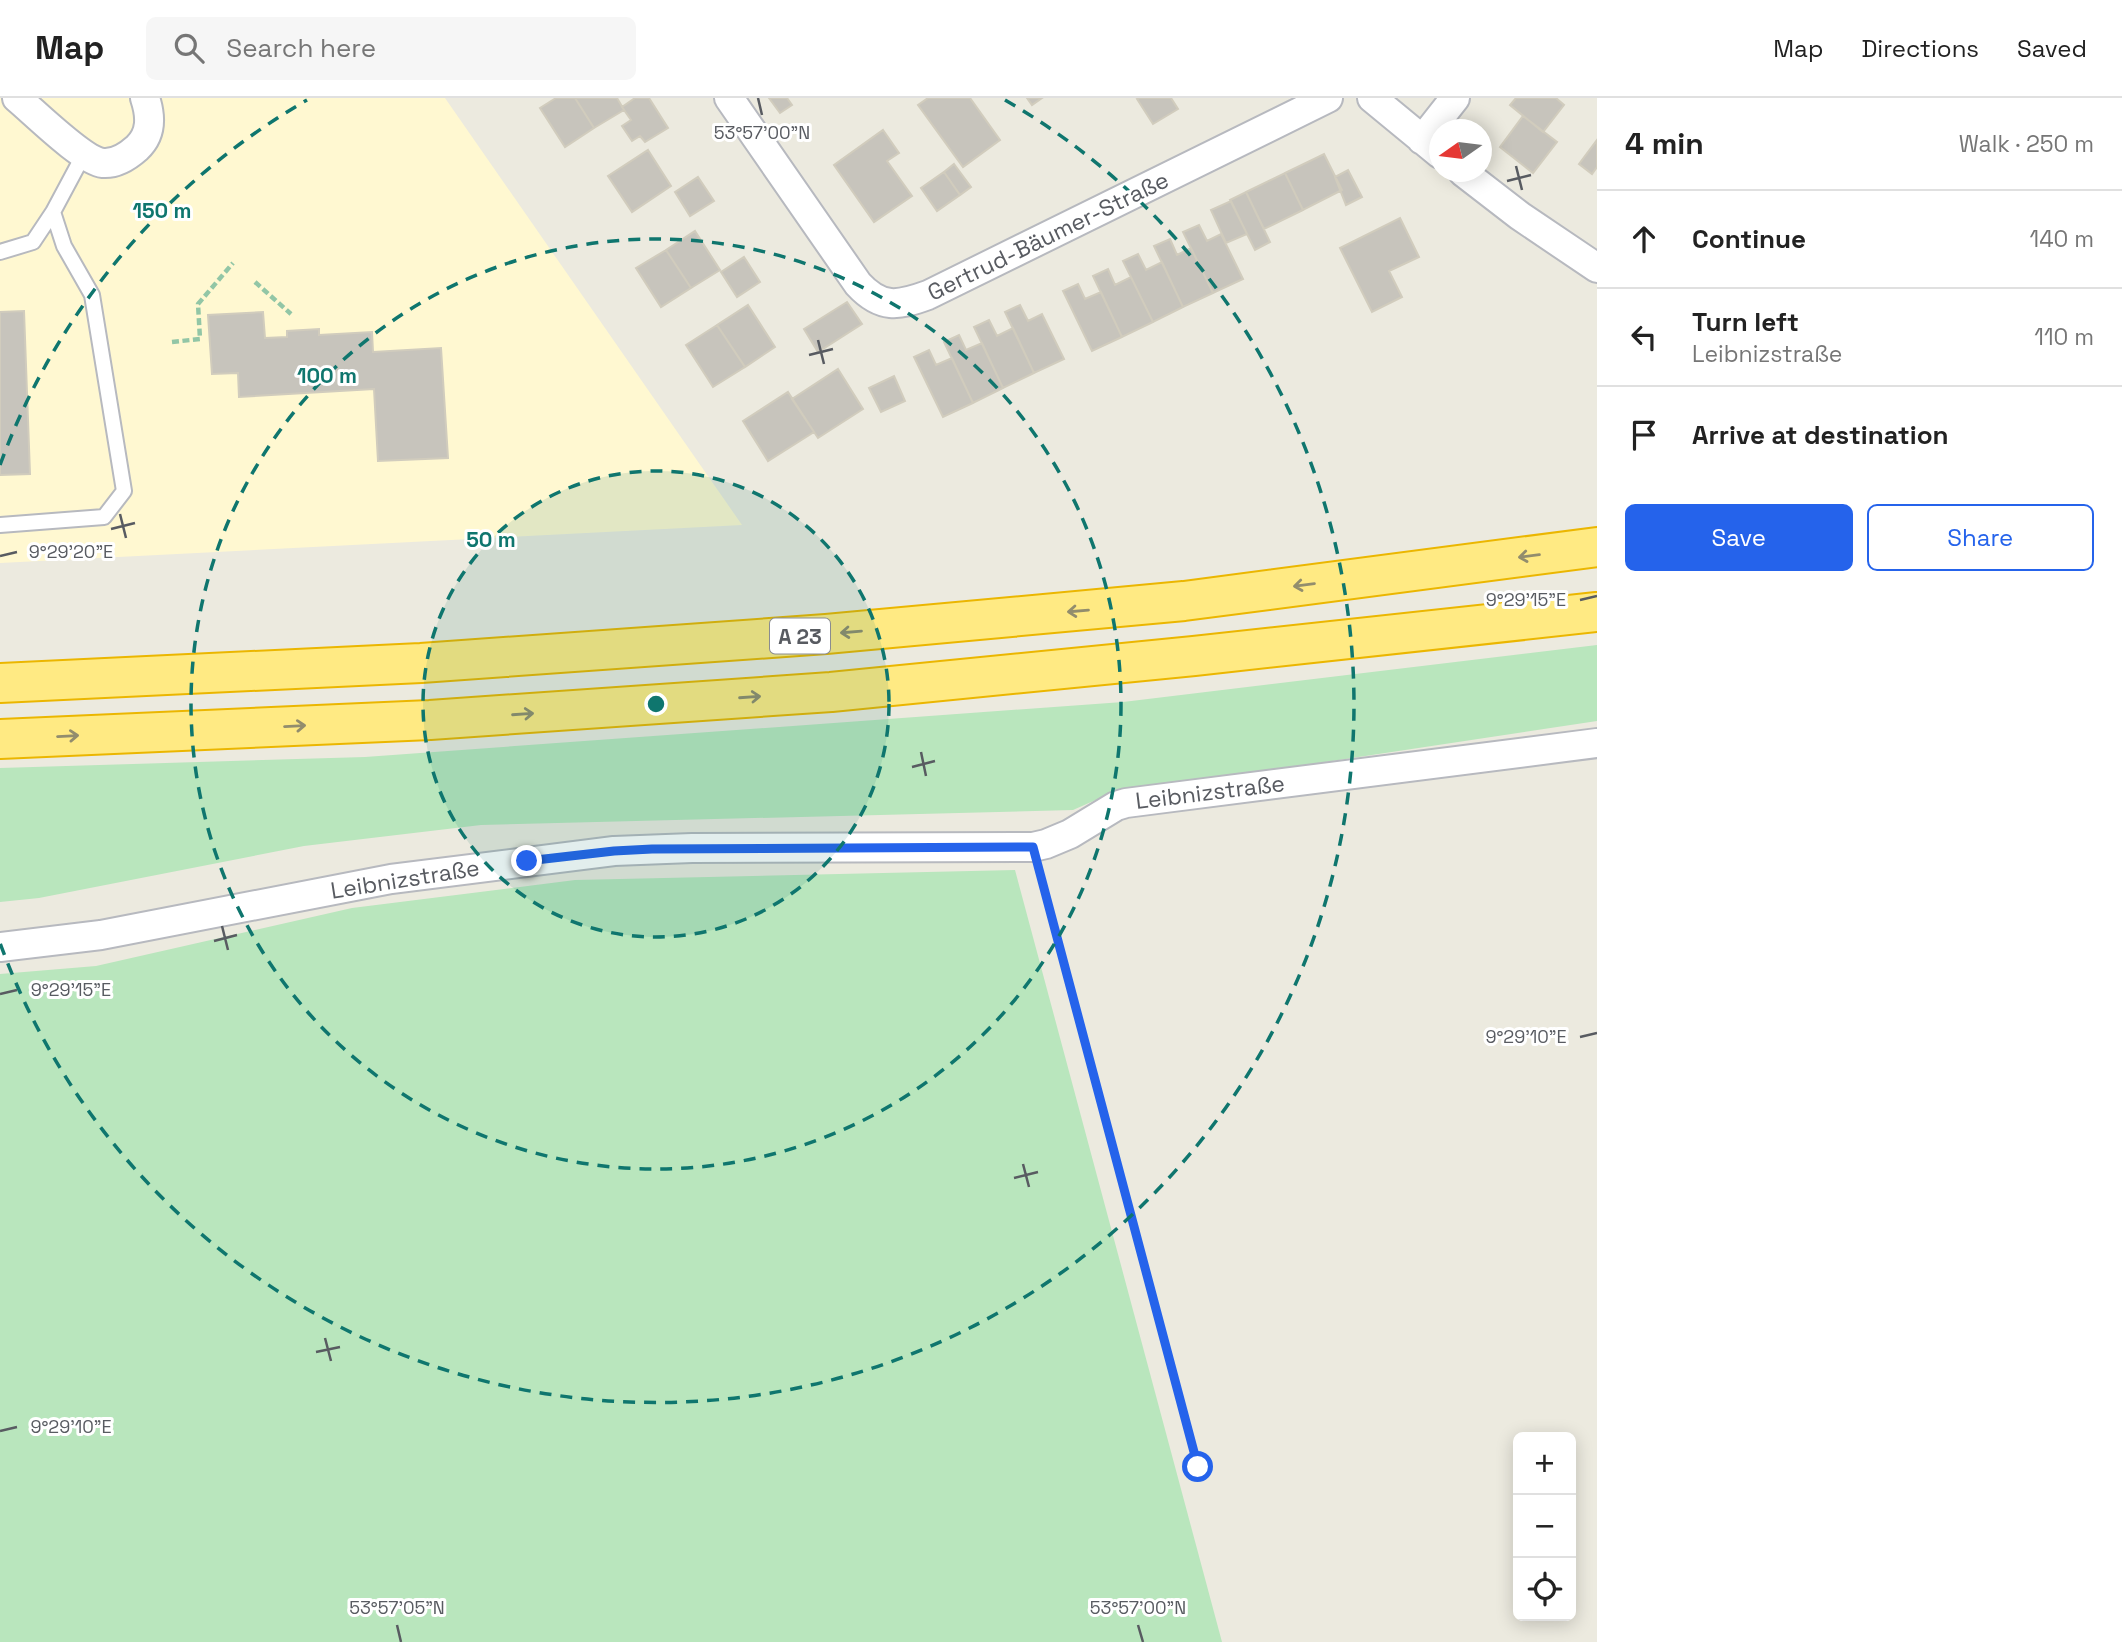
<!DOCTYPE html>
<html lang="en">
<head>
<meta charset="utf-8">
<style>
	body { margin:0; font-family:"Space Grotesk",sans-serif; background:#f6f6f6; color:#222 }
	.controls { position:absolute; right:21px; bottom:21px; display:grid; overflow:hidden; border-radius:10px; box-shadow:0 4px 18px #0003 }
	.controls button { width:63px; height:63px; display:grid; place-items:center; padding:0; border:0; border-bottom:2px solid #e0e0e0; background:#fff; color:#222; font:35px sans-serif }
	.compass { position:absolute; left:1429px; top:21px; width:63px; height:63px; border-radius:50%; background:#fff; box-shadow:0 4px 18px #0003; rotate:256deg }
	.stop { position:absolute; width:21px; height:21px; margin:-16px; border:5px solid #2563eb; border-radius:50%; background:#fff }
	.stop.end { background:#2563eb; border-color:#fff; box-shadow:0 2px 7px #0008 }
	.list { margin:0; padding:0; list-style:none }
	h2 { display:flex; justify-content:space-between; align-items:center; height:91px; margin:0; padding:0 28px; font-size:30px }
	h2 small { font-size:23px; font-weight:400; color:#767676 }
	.list li { display:grid; grid-template-columns:46px 1fr auto; gap:21px; align-items:center; box-sizing:border-box; height:98px; padding:0 28px; border-top:2px solid #e0e0e0 }
	.list b { display:block; font-size:26px; white-space:nowrap }
	.list p { margin:0; font-size:23px; white-space:nowrap; color:#767676 }
	.list em { font-size:23px; font-style:normal; color:#767676 }
	.actions { display:flex; gap:14px; padding:21px 28px }
	.actions a { flex:1; padding:16px 0; border:2px solid #2563eb; border-radius:10px; text-align:center; font-size:24px; color:#2563eb }
	.actions .main { background:#2563eb; color:#fff }
	.icon { flex:none; width:38px; height:38px; fill:none; stroke:currentColor; stroke-width:2; stroke-linecap:round; stroke-linejoin:round }
	.map { position:relative; flex:none; width:1597px; height:1544px; overflow:hidden }
	header { display:flex; align-items:center; gap:42px; box-sizing:border-box; height:98px; padding:0 35px; background:#fff; border-bottom:2px solid #e0e0e0 }
	header strong { font-size:33px }
	nav { display:flex; gap:38px; margin-inline-start:auto; font-size:24px }
	.search { width:490px; height:63px; background:#f6f6f6; display:flex; align-items:center; gap:18px; box-sizing:border-box; padding:0 24px; border-radius:10px; color:#767676; font-size:26px }
	main { display:flex }
	aside { flex:1; background:#fff }
	.map>svg:first-child { display:block }
	.commercial { fill:#fff8d1 }
	.green { fill:#b9e6bd }
	.building { fill:#c7c4bc; stroke:#d1ccbd; stroke-width:2 }
	.lines { fill:none; stroke-linecap:round; stroke-linejoin:round }
	.service-casing { stroke:#b7b9bf; stroke-width:18 }
	.minor-casing { stroke:#b7b9bf; stroke-width:32 }
	.motorway-casing { stroke:#ebb600; stroke-width:42 }
	.path { stroke:#92c6a6; stroke-width:4.5; stroke-dasharray:7 3.5; stroke-linecap:butt }
	.service { stroke:#fff; stroke-width:14 }
	.minor { stroke:#fff; stroke-width:28 }
	.motorway { stroke:#ffea83; stroke-width:38 }
	.oneway { stroke:#928d6d }
	.route { stroke:#2563eb; stroke-width:9 }
	.ticks { fill:none; stroke:#585b61; stroke-width:2.5 }
	.ring { fill:none; stroke:#0f766e; stroke-width:3.5; stroke-dasharray:12 9 }
	.labels { text-anchor:middle; dominant-baseline:central; stroke-width:6; stroke-linejoin:round; paint-order:stroke }
	.shield { fill:#fff; stroke:#8a8c90; stroke-width:2 }
	.shield-label { font-size:21px; font-weight:bold; fill:#585b61 }
	.street-label { font-size:23px; fill:#585b61; stroke:#fff }
	.ticks-label { font-size:18px; text-anchor:middle; fill:#585b61; stroke:#fff; stroke-width:6; stroke-linejoin:round; paint-order:stroke }
	.centre { fill:#0f766e; stroke:#fff; stroke-width:3.5 }
	.ring-label { font-size:21px; text-anchor:middle; font-weight:bold; fill:#0f766e; stroke:#fff; stroke-width:6; stroke-linejoin:round; paint-order:stroke }
</style>
</head>
<body>
<header>
<strong>Map</strong>
<div class="search"><svg class="icon" aria-label="search" viewBox="0 0 24 24"><circle cx="10" cy="10" r="6"/><path d="M15 15l6 6"/></svg>Search here</div>
<nav><a>Map</a><a>Directions</a><a>Saved</a></nav>
</header>
<main>
<div class="map">
<svg width="1597" height="1544" viewBox="0 0 1597 1544">
	<rect width="100%" height="100%" fill="#eceadf"/>
	<path class="commercial" d="M0,0H445L742,427L0,465Z"/>
	<path class="green" d="M1597,547V623L1107,697L1073,712L481,727L304,748L39,800L0,804V670L365,659L1123,604Z
		M1015,772L1222,1544H0V876L96,868L352,810L575,782Z"/>
	<path class="building" d="M556,0H575L594,30L565,49L540,10Z
		M575,0H617L624,12L594,30Z
		M635,0H649L668,30L645,44L640,38L632,43L622,28L631,22L622,9Z
		M769,0H787L792,7L780,15Z
		M928,0H970L1000,42L963,69L918,7Z
		M1027,0H1042L1032,7Z
		M1139,0H1171L1178,11L1153,26L1137,1Z
		M1516,0H1556L1564,7L1543,34L1510,7Z
		M1523,18L1557,44L1533,75L1500,49Z
		M883,32L899,55L887,63L912,98L874,124L834,67Z
		M1597,42V69L1592,76L1579,66Z
		M648,52L671,88L632,114L608,78Z
		M1324,56L1342,92L1303,112L1285,75Z
		M954,66L971,89L960,97L944,74Z
		M1348,72L1362,99L1346,107L1335,79Z
		M944,74L960,97L937,113L921,90Z
		M1285,75L1303,112L1264,131L1246,94Z
		M698,79L714,103L690,118L675,94Z
		M1246,94L1270,144L1255,152L1230,102Z
		M1231,103L1247,136L1226,145L1211,112Z
		M1400,120L1419,159L1389,173L1402,199L1372,214L1340,150Z
		M1199,127L1207,143L1221,136L1243,181L1213,195L1183,134Z
		M695,133L720,172L691,190L666,152Z
		M1170,141L1177,157L1191,150L1213,195L1183,209L1154,148Z
		M666,152L691,190L661,209L636,170Z
		M1138,156L1146,172L1162,164L1183,209L1153,224L1123,163Z
		M744,159L760,184L737,199L721,174Z
		M1108,171L1115,187L1131,179L1153,224L1122,239L1093,178Z
		M1078,186L1085,201L1101,194L1122,239L1092,253L1063,193Z
		M847,204L862,226L818,254L804,231Z
		M748,207L775,249L745,269L717,227Z
		M1020,207L1028,223L1042,216L1064,261L1034,275L1005,214Z
		M24,213L30,376L0,377V214Z
		M263,214L265,240L287,239V233L319,231V237L372,234L373,254L441,250L448,360L378,363L374,291L239,299L238,275L212,276L208,217Z
		M989,222L997,238L1013,230L1034,275L1003,290L974,229Z
		M717,227L745,269L713,289L686,247Z
		M959,237L966,252L982,245L1003,290L973,305L944,244Z
		M929,252L936,267L952,260L973,305L943,319L914,259Z
		M838,271L863,311L818,340L792,301Z
		M894,278L905,303L881,314L869,290Z
		M788,294L814,334L768,363L743,323Z"/>
	<g class="lines">
		<g class="service-casing">
			<path id="service" d="M0,154L33,144L53,114L84,56
				M0,427L104,419L124,393L92,197L64,148L53,114"/>
		</g>
		<g class="minor-casing">
			<path id="minor" d="M17,0C35,15 83,63 103,65C116,66 128,58 137,50C152,36 151,18 145,0
				M729,0L858,186C881,211 898,208 928,197L1328,0
				M1372,0L1440,56
				M1422,42L1455,0
				M1463,74L1520,118L1597,170
				M0,849L101,837L391,781L614,753L692,750L1033,749L1046,746L1070,736L1116,708L1126,705L1597,645"/>
		</g>
		<g class="motorway-casing">
			<path id="motorway" d="M0,585L421,565L826,536L1184,503L1597,449
				M0,641L430,622L831,594L1194,558L1597,514"/>
		</g>
		<path class="path" d="M255,184L291,216
			M172,244L200,241L198,206L233,165
			M1040,777L1198,1369"/>
		<use href="#service" class="service"/>
		<use href="#minor" class="minor"/>
		<use href="#motorway" class="motorway"/>
	</g>
	<defs><path id="oneway-shaft" d="M-6 0H5M1.5-3L5.5 0L1.5 3" fill="none" stroke-width="1.6" stroke-linecap="round" stroke-linejoin="round" transform="scale(1.75)"/></defs>
	<g class="oneway">
		<use href="#oneway-shaft" transform="translate(1529 458) rotate(173)"/>
		<use href="#oneway-shaft" transform="translate(1304 487) rotate(173)"/>
		<use href="#oneway-shaft" transform="translate(1078 513) rotate(175)"/>
		<use href="#oneway-shaft" transform="translate(851 534) rotate(175)"/>
		<use href="#oneway-shaft" transform="translate(750 599) rotate(-4)"/>
		<use href="#oneway-shaft" transform="translate(523 616) rotate(-4)"/>
		<use href="#oneway-shaft" transform="translate(295 628) rotate(-3)"/>
		<use href="#oneway-shaft" transform="translate(68 638) rotate(-3)"/>
	</g>
	<g class="lines">
		<path class="route" d="M527,763L614,753L652,751L1033,749L1198,1369"/>
	</g>
	<path class="ticks" d="M758,0L762,17M1516,68L1522,92M1507,83L1531,77M818,242L824,266M809,257L833,251M120,416L126,440M111,431L135,425M0,458L17,454M1580,502L1597,498M921,654L926,678M912,669L935,663M222,828L228,852M214,843L237,837M0,896L17,892M1580,939L1597,935M1023,1066L1029,1089M1014,1080L1038,1074M325,1240L331,1263M316,1254L340,1249M0,1333L17,1329M397,1527L401,1544M1138,1527L1143,1544"/>
	<circle cx="656" cy="606" r="233" fill="#0f766e" fill-opacity=".12"/>
	<g class="ring">
		<circle cx="656" cy="606" r="233"/>
		<circle cx="656" cy="606" r="465"/>
		<path d="M0 367A698 698 0 0 1 307 2M1005 2A698 698 0 1 1 0 845"/>
	</g>
	<g class="labels">
		<rect class="shield" x="770" y="520.5" width="60" height="35" rx="5"/>
		<g class="shield-label">
			<text x="800" y="538">A 23</text>
		</g>
		<g class="street-label">
			<text transform="translate(1048 138) rotate(-26)">Gertrud-Bäumer-Straße</text>
			<text transform="translate(1210 694) rotate(-7)">Leibnizstraße</text>
			<text transform="translate(405 781) rotate(-9)">Leibnizstraße</text>
		</g>
	</g>
	<g class="ticks-label">
		<text x="762" y="41">53°57'00"N</text>
		<text x="71" y="460">9°29'20"E</text>
		<text x="1526" y="508">9°29'15"E</text>
		<text x="71" y="898">9°29'15"E</text>
		<text x="1526" y="945">9°29'10"E</text>
		<text x="71" y="1335">9°29'10"E</text>
		<text x="397" y="1516">53°57'05"N</text>
		<text x="1138" y="1516">53°57'00"N</text>
	</g>
	<circle cx="656" cy="606" r="10" class="centre"/>
	<g class="ring-label">
		<text x="162" y="120">150 m</text>
		<text x="327" y="285">100 m</text>
		<text x="491" y="449">50 m</text>
	</g>
</svg>
<div class="controls">
<button>+</button>
<button>−</button>
<button><svg class="icon" aria-label="locate" viewBox="0 0 24 24"><circle cx="12" cy="12" r="6"/><path d="M12 2v4M12 18v4M2 12h4M18 12h4"/></svg></button>
</div>
<svg class="compass" viewBox="-18 -18 36 36"><path d="M0-13l5 13h-10z" fill="#e53935"/><path d="M0 13l5-13h-10z" fill="#767676"/></svg>
<div class="stop" style="left:1198px;top:1369px"></div>
<div class="stop end" style="left:527px;top:763px"></div>
</div>
<aside>
<h2>4 min<small>Walk · 250 m</small></h2>
<ul class="list">
<li><svg class="icon" aria-label="ahead" viewBox="0 0 24 24"><path d="M12 20V5M6 11l6-6 6 6"/></svg><div><b>Continue</b></div><em>140 m</em></li>
<li><svg class="icon" aria-label="left" viewBox="0 0 24 24"><path d="M17 20v-9H6M10 6l-5 5 5 5"/></svg><div><b>Turn left</b><p>Leibnizstraße</p></div><em>110 m</em></li>
<li><svg class="icon" aria-label="arrive" viewBox="0 0 24 24"><path d="M6 21V4h12l-3 4 3 4H6"/></svg><div><b>Arrive at destination</b></div></li>
</ul>
<div class="actions"><a class="main">Save</a><a>Share</a></div>
</aside>
</main>
</body>
</html>
